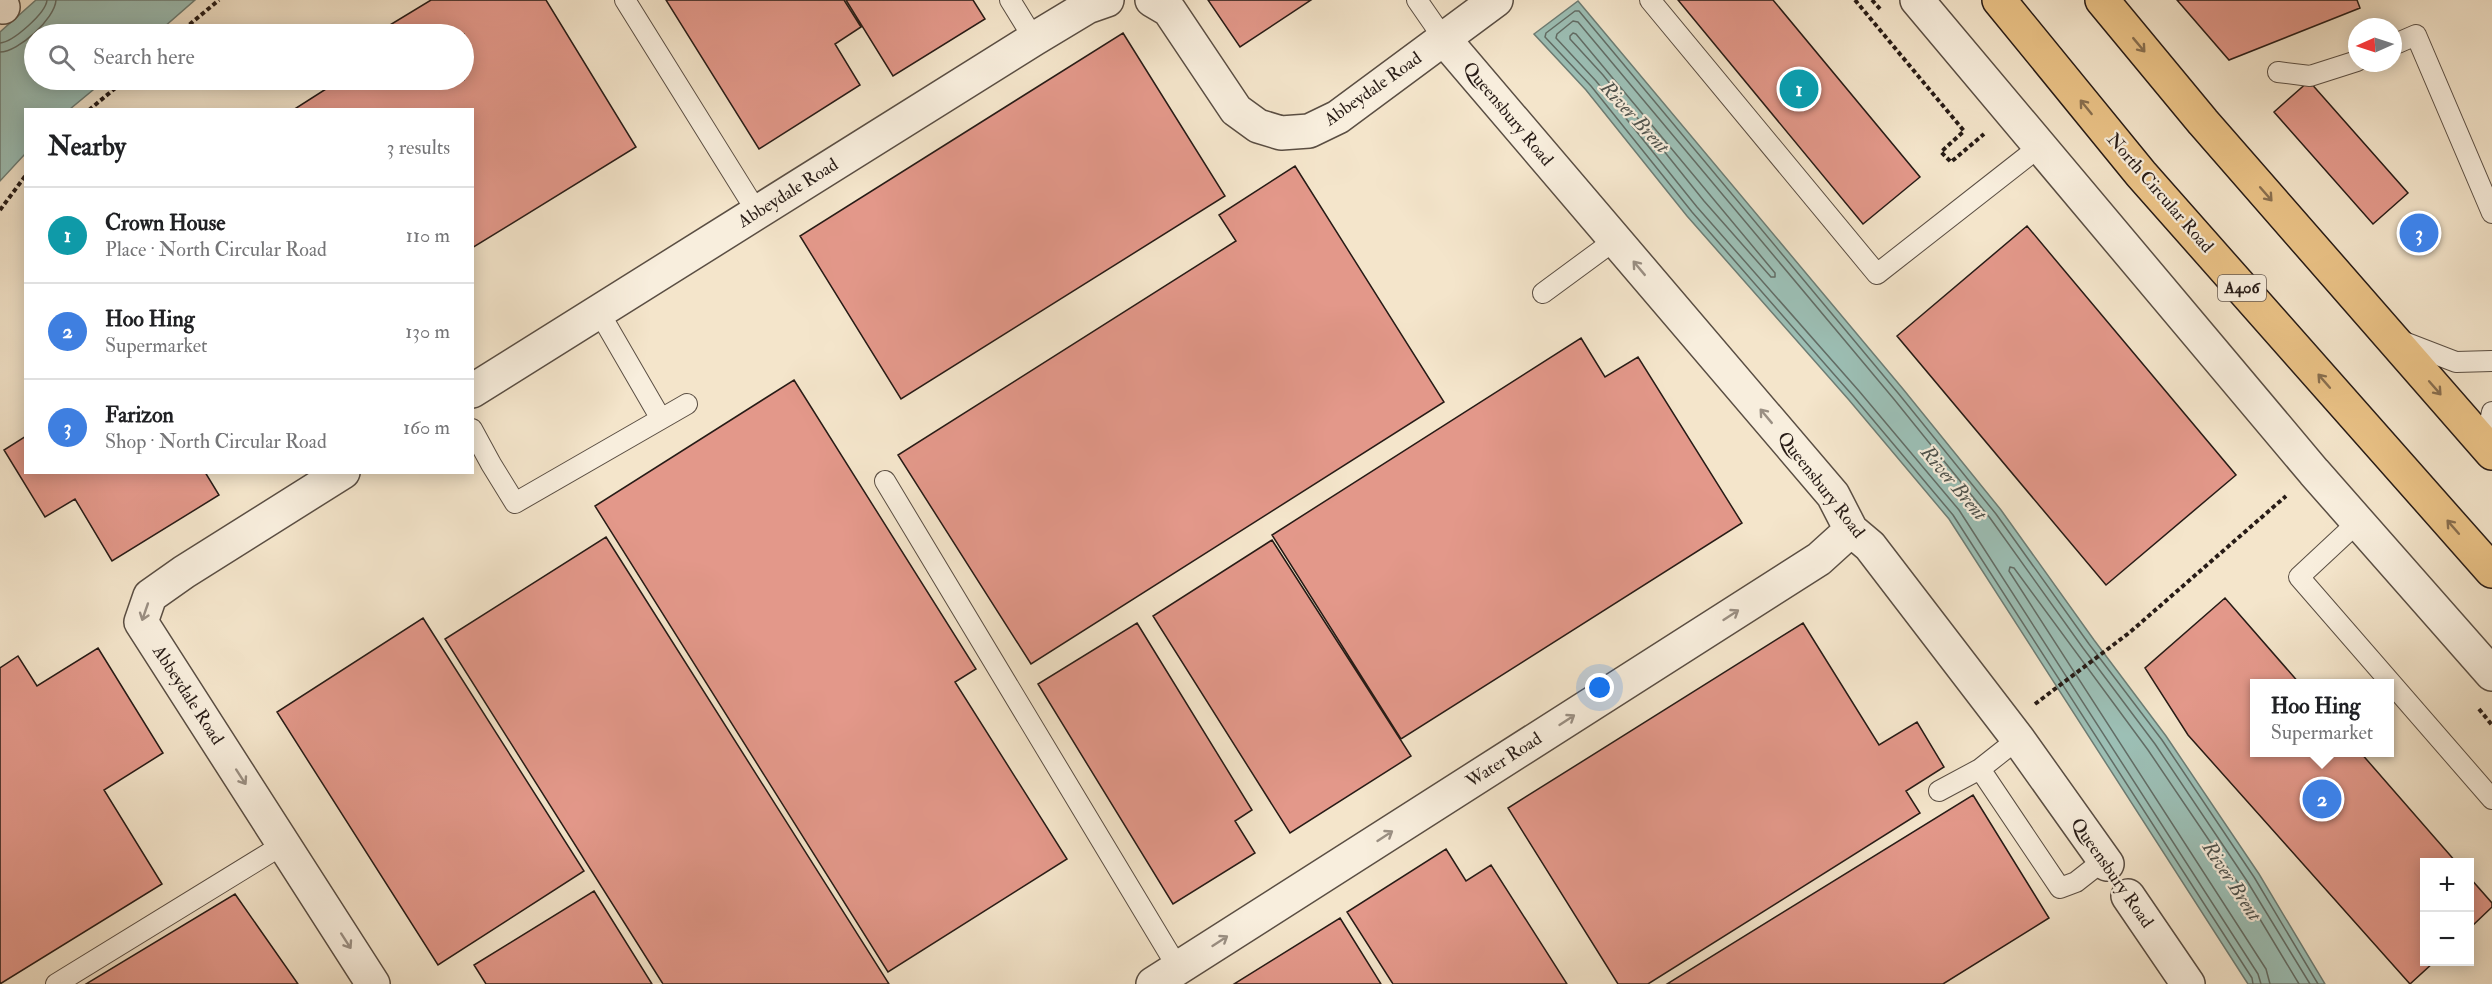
<!DOCTYPE html>
<html lang="en">
<head>
<meta charset="utf-8">
<style>
	body { margin:0; font-family:"IM FELL Double Pica",serif; background:#f2f2f2; color:#202124 }
	.controls { position:absolute; right:18px; bottom:18px; display:grid; overflow:hidden; border-radius:0px; box-shadow:0 3px 15px #0003 }
	.controls button { width:54px; height:54px; display:grid; place-items:center; padding:0; border:0; border-bottom:2px solid #e0e0e0; background:#fff; color:#202124; font:30px sans-serif }
	.compass { position:absolute; left:2348px; top:18px; width:54px; height:54px; border-radius:50%; background:#fff; box-shadow:0 3px 15px #0003; rotate:267deg }
	.you { position:absolute; left:1600px; top:688px; width:21px; height:21px; margin:-15px; border:4px solid #fff; border-radius:50%; background:#1a73e8; box-shadow:0 0 0 9px #1a73e833 }
	.badge { display:grid; place-items:center; width:39px; height:39px; border-radius:50%; background:#111827; color:#fff; font-size:20px; font-weight:700 }
	.pin { position:absolute; translate:-50% -50%; border:3px solid #fff; box-shadow:0 2px 6px #0006 }
	.popup { position:absolute; left:2250px; top:679px; width:144px; height:78px; box-sizing:border-box; display:grid; place-content:center; border-radius:0px; background:#fff; filter:drop-shadow(0 2px 4px #0005); font-size:20px; white-space:nowrap; color:#757577 }
	.popup b { font-size:22px; color:#202124 }
	.popup::after { content:''; position:absolute; left:50%; top:100%; margin-left:-12px; border:12px solid transparent; border-top-color:#fff }
	.list { margin:0; padding:0; list-style:none }
	h2 { display:flex; justify-content:space-between; align-items:center; height:78px; margin:0; padding:0 24px; font-size:26px }
	h2 small { font-size:20px; font-weight:400; color:#757577 }
	.list li { display:grid; grid-template-columns:39px 1fr auto; gap:18px; align-items:center; box-sizing:border-box; height:96px; padding:0 24px; border-top:2px solid #e0e0e0 }
	.list b { display:block; font-size:22px; white-space:nowrap }
	.list p { margin:0; font-size:20px; white-space:nowrap; color:#757577 }
	.list em { font-size:20px; font-style:normal; color:#757577 }
	.icon { flex:none; width:33px; height:33px; fill:none; stroke:currentColor; stroke-width:2; stroke-linecap:round; stroke-linejoin:round }
	.map { position:relative; flex:none; width:2492px; height:984px; overflow:hidden }
	.search { position:absolute; background:#fff; box-shadow:0 3px 15px #0003; left:24px; top:24px; width:450px; height:66px; display:flex; align-items:center; gap:15px; box-sizing:border-box; padding:0 21px; border-radius:33px; color:#757577; font-size:22px }
	.panel { position:absolute; background:#fff; box-shadow:0 3px 15px #0003; left:24px; top:108px; width:450px; height:366px; border-radius:0px }
	.map>svg:first-child { display:block }
	.water { fill:#9cbfb5; stroke:#6d7d75; stroke-width:1.5 }
	.lines { fill:none; stroke-linecap:round; stroke-linejoin:round }
	.shore { stroke:#626d66; stroke-width:1.5 }
	.building { fill:#e3988a; stroke:#271b16; stroke-width:1.5 }
	.lane-casing { stroke:#5a4e43; stroke-width:22 }
	.street-casing { stroke:#5a4e43; stroke-width:36 }
	.highway-casing { stroke:#271b16; stroke-width:36 }
	.path { stroke:#271b16; stroke-width:4; stroke-dasharray:4.5 3; stroke-linecap:butt }
	.lane { stroke:#f8eedd; stroke-width:20 }
	.street { stroke:#f8eedd; stroke-width:33 }
	.highway { stroke:#eac286; stroke-width:33 }
	.oneway { stroke:#886e4e }
	.oneway2 { stroke:#9a8f83 }
	.labels { text-anchor:middle; dominant-baseline:central; stroke-width:4.5; stroke-linejoin:round; paint-order:stroke }
	.shield { fill:#f8eedd; stroke:#665a52; stroke-width:1.5 }
	.shield-label { font-size:16px; font-weight:bold; fill:#271b16 }
	.street-label { font-size:18px; fill:#271b16; stroke:#f8eedd }
	.water-label { font-size:20px; font-style:italic; fill:#50544e; stroke:#f8eedd }
</style>
</head>
<body>
<div class="map">
<svg width="2492" height="984" viewBox="0 0 2492 984">
	<rect width="100%" height="100%" fill="#f4e5cb"/>
	<filter id="stains"><feTurbulence type="fractalNoise" baseFrequency=".00333" numOctaves="4"/><feColorMatrix values="0 0 0 0 .2 0 0 0 0 .09 0 0 0 0 .02 0 0 0 .5 -.17"/></filter>
	<radialGradient id="worn" r=".72"><stop offset=".6" stop-color="#630" stop-opacity="0"/><stop offset="1" stop-color="#630" stop-opacity=".3"/></radialGradient>
	<path class="water" d="M36,0H195L156,34H34V80H105L70,109L26,110L25,154L0,181V32Z
		M1578,1L1903,389L2001,510L2094,640L2166,736L2259,874L2325,984H2248L1949,519L1849,400L1687,216L1586,90L1534,34Z"/>
	<g class="lines">
		<path class="shore" d="M1573,33L1576,34L1775,273V277H1771L1704,201L1603,75L1570,39V36Z
			M0,43C13,42 46,13 47,0
			M0,52C18,52 55,19 56,0
			M2253,984L2252,978L1953,515L1853,396L1692,212L1591,86L1545,37L1546,33L1575,11H1579L1898,393L1996,514L2089,644L2162,740L2254,877L2318,984
			M2261,984L2258,974L1959,510L1859,391L1697,207L1596,81L1556,38L1557,34L1573,21L1578,22L1893,398L1990,518L2083,648L2155,744L2247,881L2310,984
			M2270,984L2266,969L2009,571L2010,567L2014,568L2148,750L2240,886L2299,984"/>
	</g>
	<path class="building" d="M431,0H546L636,147L472,248V110H293L340,80H464V34H375Z
		M666,0H844L861,27L835,44L860,85L759,149Z
		M846,0H973L985,19L893,76Z
		M1208,0H1311L1240,47Z
		M1678,0H1773L1920,177L1863,224Z
		M2177,0H2357L2360,8L2229,60Z
		M1123,33L1225,196L901,399L800,236Z
		M2309,81L2408,193L2373,224L2274,112Z
		M1295,166L1444,402L1031,664L898,455L1236,241L1219,215Z
		M2027,226L2236,475L2106,585L1897,336Z
		M1581,338L1605,377L1638,357L1742,523L1401,739L1272,535Z
		M794,380L976,669L955,682L1067,859L888,972L595,506Z
		M26,436V472H205L219,495L112,561L75,499L45,517L4,450Z
		M606,537L889,984H663L445,639Z
		M1272,540L1411,756L1290,833L1153,616Z
		M2225,598L2300,684H2254V752H2360L2456,862H2424V962H2434L2410,984L2188,735L2145,668Z
		M423,618L584,871L438,965L277,712Z
		M1137,623L1252,810L1235,821L1255,853L1173,904L1038,684Z
		M1803,623L1879,745L1917,722L1944,767L1906,791L1920,813L1648,984H1618L1508,808Z
		M98,648L163,753L104,790L162,884L0,984V668L18,656L37,686Z
		M1973,795L2049,918L1943,984H1667Z
		M1446,849L1466,881L1491,865L1567,984H1393L1347,912Z
		M2470,878L2492,903V907L2470,928Z
		M594,891L652,984H486L474,965Z
		M235,894L298,984H86Z
		M1340,918L1381,984H1234Z"/>
	<g class="lines">
		<g class="lane-casing">
			<path id="lane" d="M625,0L757,212
				M1010,0L1034,39
				M1417,0L1444,39
				M1650,0L1877,274L2039,147
				M2393,45L2416,35L2492,213
				M2278,72L2310,76L2357,61
				M1543,293L1615,240
				M599,312L661,419
				M2399,340L2456,362L2492,361
				M472,429L491,464L515,503L687,404
				M2485,445L2492,412
				M885,481L1178,968
				M2358,522L2299,577L2492,799
				M1980,769L2060,888L2076,882L2104,860
				M1939,791L1980,769L2018,739
				M56,984L284,844"/>
		</g>
		<g class="street-casing">
			<path id="street" d="M1152,0L1169,10L1236,110L1258,126L1281,133L1309,131L1338,117L1496,0
				M1917,0L2314,472L2492,674
				M0,4L3,7
				M1444,39L1833,495L1851,530L1870,546L2018,739L2107,864
				M472,391L1034,39L1087,7L1107,0
				M343,472L184,572L150,596L141,622L373,984
				M2128,896L2188,984
				M1153,984L1819,559L1851,530"/>
		</g>
		<g class="highway-casing">
			<path id="highway" d="M1999,0L2141,174L2492,571
				M2102,0L2203,122L2492,453"/>
		</g>
		<path class="path" d="M1855,0L1964,131L1941,152L1951,162L1984,134
			M1872,0L1881,10
			M178,34L219,0
			M89,110L125,80
			M0,210L26,175
			M2035,704L2129,633L2286,496
			M2479,709L2492,725"/>
		<use href="#lane" class="lane"/>
		<use href="#street" class="street"/>
		<use href="#highway" class="highway"/>
	</g>
	<defs><path id="oneway-shaft" d="M-6 0H5M1.5-3L5.5 0L1.5 3" fill="none" stroke-width="1.6" stroke-linecap="round" stroke-linejoin="round" transform="scale(1.5)"/></defs>
	<g class="oneway">
		<use href="#oneway-shaft" transform="translate(2139 45) rotate(50)"/>
		<use href="#oneway-shaft" transform="translate(2086 107) rotate(-129)"/>
		<use href="#oneway-shaft" transform="translate(2266 194) rotate(49)"/>
		<use href="#oneway-shaft" transform="translate(2324 381) rotate(-131)"/>
		<use href="#oneway-shaft" transform="translate(2435 388) rotate(49)"/>
		<use href="#oneway-shaft" transform="translate(2453 527) rotate(-131)"/>
	</g>
	<g class="oneway2">
		<use href="#oneway-shaft" transform="translate(1639 268) rotate(-130)"/>
		<use href="#oneway-shaft" transform="translate(1766 416) rotate(-130)"/>
		<use href="#oneway-shaft" transform="translate(145 612) rotate(109)"/>
		<use href="#oneway-shaft" transform="translate(1731 615) rotate(-33)"/>
		<use href="#oneway-shaft" transform="translate(1567 720) rotate(-33)"/>
		<use href="#oneway-shaft" transform="translate(241 777) rotate(57)"/>
		<use href="#oneway-shaft" transform="translate(1385 836) rotate(-33)"/>
		<use href="#oneway-shaft" transform="translate(346 941) rotate(57)"/>
		<use href="#oneway-shaft" transform="translate(1220 941) rotate(-33)"/>
	</g>
	<g class="labels">
		<rect class="shield" x="2218" y="275" width="48" height="26" rx="4.5"/>
		<g class="shield-label">
			<text x="2242" y="288">A406</text>
		</g>
		<g class="street-label">
			<text transform="translate(1373 89) rotate(-35)">Abbeydale Road</text>
			<text transform="translate(1508 114) rotate(50)">Queensbury Road</text>
			<text transform="translate(788 193) rotate(-32)">Abbeydale Road</text>
			<text transform="translate(2160 193) rotate(49)">North Circular Road</text>
			<text transform="translate(1821 485) rotate(52)">Queensbury Road</text>
			<text transform="translate(188 695) rotate(57)">Abbeydale Road</text>
			<text transform="translate(1504 760) rotate(-33)">Water Road</text>
			<text transform="translate(2112 873) rotate(55)">Queensbury Road</text>
		</g>
		<g class="water-label">
			<text transform="translate(1635 117) rotate(47)">River Brent</text>
			<text transform="translate(1954 483) rotate(50)">River Brent</text>
			<text transform="translate(2232 881) rotate(57)">River Brent</text>
		</g>
	</g>
	<rect width="100%" height="100%" filter="url(#stains)"/>
	<rect width="100%" height="100%" fill="url(#worn)"/>
</svg>
<div class="controls">
<button>+</button>
<button>−</button>
</div>
<svg class="compass" viewBox="-18 -18 36 36"><path d="M0-13l5 13h-10z" fill="#e53935"/><path d="M0 13l5-13h-10z" fill="#757577"/></svg>
<div class="you"></div>
<div class="pin badge" style="left:1799px;top:89px;background:#0f9aa8">1</div>
<div class="pin badge" style="left:2322px;top:799px;background:#3f7fe0">2</div>
<div class="popup"><b>Hoo Hing</b>Supermarket</div>
<div class="pin badge" style="left:2419px;top:233px;background:#3f7fe0">3</div>
<div class="search"><svg class="icon" aria-label="search" viewBox="0 0 24 24"><circle cx="10" cy="10" r="6"/><path d="M15 15l6 6"/></svg>Search here</div>
<section class="panel">
<h2>Nearby<small>3 results</small></h2>
<ul class="list">
<li><span class="badge" style="background:#0f9aa8">1</span><div><b>Crown House</b><p>Place · North Circular Road</p></div><em>110 m</em></li>
<li><span class="badge" style="background:#3f7fe0">2</span><div><b>Hoo Hing</b><p>Supermarket</p></div><em>130 m</em></li>
<li><span class="badge" style="background:#3f7fe0">3</span><div><b>Farizon</b><p>Shop · North Circular Road</p></div><em>160 m</em></li>
</ul>
</section>
</div>
</body>
</html>
